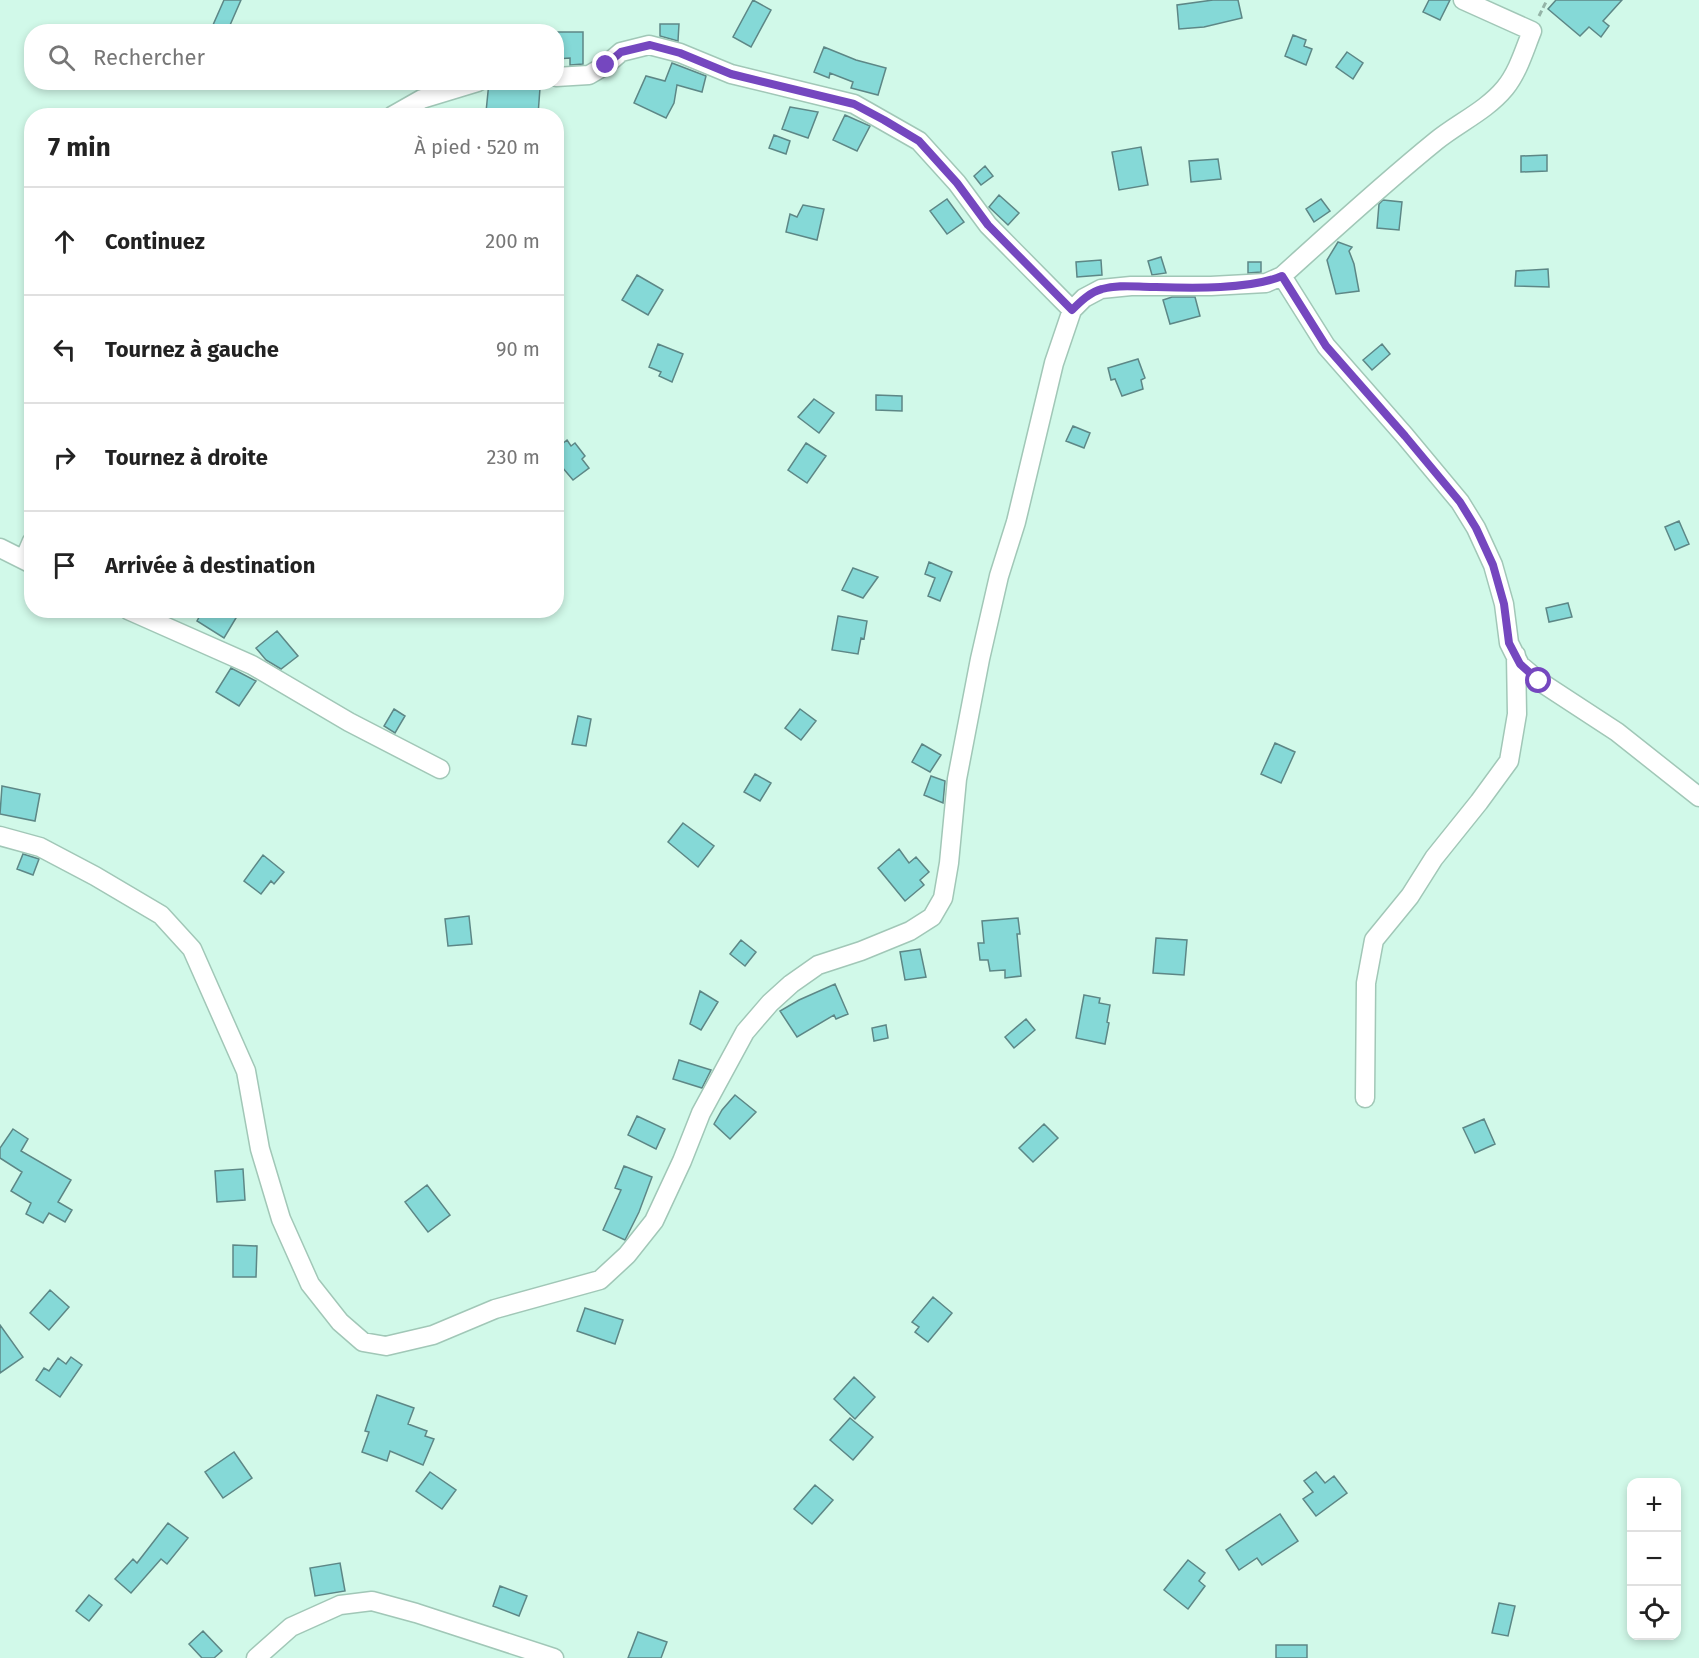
<!DOCTYPE html>
<html lang="fr">
<head>
<meta charset="utf-8">
<style>
	body { margin:0; font-family:"Fira Sans",sans-serif; background:#f6f6f6; color:#222 }
	.controls { position:absolute; right:18px; bottom:18px; display:grid; overflow:hidden; border-radius:12px; box-shadow:0 3px 9px #0003 }
	.controls button { width:54px; height:54px; display:grid; place-items:center; padding:0; border:0; border-bottom:2px solid #e0e0e0; background:#fff; color:#222; font:30px sans-serif }
	.stop { position:absolute; width:18px; height:18px; margin:-14px; border:4px solid #7547bf; border-radius:50%; background:#fff }
	.stop.end { background:#7547bf; border-color:#fff; box-shadow:0 2px 6px #0008 }
	.list { margin:0; padding:0; list-style:none }
	h2 { display:flex; justify-content:space-between; align-items:center; height:78px; margin:0; padding:0 24px; font-size:26px }
	h2 small { font-size:20px; font-weight:400; color:#767676 }
	.list li { display:grid; grid-template-columns:39px 1fr auto; gap:18px; align-items:center; box-sizing:border-box; height:108px; padding:0 24px; border-top:2px solid #e0e0e0 }
	.list b { display:block; font-size:22px; white-space:nowrap }
	.list em { font-size:20px; font-style:normal; color:#767676 }
	.icon { flex:none; width:33px; height:33px; fill:none; stroke:currentColor; stroke-width:2; stroke-linecap:round; stroke-linejoin:round }
	.map { position:relative; flex:none; width:1699px; height:1658px; overflow:hidden }
	.search { position:absolute; background:#fff; box-shadow:0 3px 9px #0003; left:24px; top:24px; width:540px; height:66px; display:flex; align-items:center; gap:15px; box-sizing:border-box; padding:0 21px; border-radius:24px; color:#767676; font-size:22px }
	.panel { position:absolute; background:#fff; box-shadow:0 3px 9px #0003; left:24px; top:108px; width:540px; height:510px; border-radius:24px }
	.map>svg:first-child { display:block }
	.building { fill:#85d9d7; stroke:#5d8786; stroke-width:1.5 }
	.lines { fill:none; stroke-linecap:round; stroke-linejoin:round }
	.minor-casing { stroke:#a1c7b7; stroke-width:21 }
	.path { stroke:#94b4a7; stroke-width:3; stroke-dasharray:6 3; stroke-linecap:butt }
	.minor { stroke:#fff; stroke-width:18 }
	.route { stroke:#7547bf; stroke-width:8 }
</style>
</head>
<body>
<div class="map">
<svg width="1699" height="1658" viewBox="0 0 1699 1658">
	<rect width="100%" height="100%" fill="#d1f9e9"/>
	<path class="building" d="M224,0H241L227,32L213,25Z
		M753,0L771,10L751,47L733,37Z
		M1213,0H1238L1242,18L1204,27L1179,29L1177,5Z
		M1429,0H1450L1440,20L1423,12Z
		M1556,0H1622L1603,21L1609,26L1601,37L1589,27L1580,36L1548,9Z
		M660,24H679L678,41L660,36Z
		M556,32H583V64L570,65V58L556,59Z
		M1293,35L1306,40L1304,46L1312,49L1306,65L1285,56Z
		M824,47L856,60L886,68L878,95L851,88L853,82L830,73L829,78L814,72Z
		M1347,52L1363,63L1353,79L1336,67Z
		M672,63L706,76L702,92L677,85L674,103L666,118L634,103L646,76L665,81Z
		M489,82H510L511,86L540,88L538,115L486,112Z
		M790,107L818,112L808,138L782,129Z
		M845,115L870,126L857,151L833,140Z
		M774,135L790,141L786,154L769,148Z
		M1141,147L1148,185L1119,190L1112,152Z
		M1547,155V171L1521,172V156Z
		M1218,159L1221,179L1191,182L1189,161Z
		M985,166L993,176L981,185L974,176Z
		M999,195L1019,213L1008,225L989,207Z
		M947,199L964,222L947,234L930,211Z
		M1321,199L1330,211L1314,222L1306,209Z
		M1383,200L1402,202L1399,230L1377,228L1379,204Z
		M803,205L824,209L817,240L786,232L790,214L797,217Z
		M1338,242L1352,247L1349,251L1354,264L1359,291L1336,294L1327,260Z
		M1161,257L1166,273L1152,275L1148,261Z
		M1101,260L1102,275L1077,277L1076,262Z
		M1248,262H1261V272L1248,273Z
		M1548,269L1549,287L1515,286L1516,271Z
		M637,275L663,290L648,315L622,300Z
		M1172,297H1195L1200,316L1170,324L1163,300Z
		M658,344L683,354L672,382L659,376L661,372L649,367Z
		M1382,344L1390,354L1372,370L1363,360Z
		M1138,359L1145,378L1141,380L1143,389L1122,396L1115,379L1111,380L1108,368Z
		M876,395L902,396V411L876,410Z
		M814,399L834,413L819,433L798,417Z
		M1073,426L1090,433L1084,448L1066,441Z
		M567,440L571,446L575,443L585,456L582,459L589,468L573,480L556,460V449Z
		M806,443L826,456L807,483L788,470Z
		M1679,521L1689,544L1675,550L1665,527Z
		M929,562L952,572L940,601L928,596L935,578L925,574Z
		M853,568L878,577L863,598L842,590Z
		M1568,603L1572,617L1549,622L1546,608Z
		M203,610H223L236,618L224,638L197,621Z
		M838,616L867,621L864,639L861,638L858,654L832,650Z
		M277,631L298,656L281,669L266,660L256,648Z
		M231,668L256,681L239,706L216,692Z
		M394,709L405,716L395,733L384,726Z
		M800,709L816,721L801,740L785,728Z
		M578,716L591,719L586,746L572,744Z
		M1275,743L1295,752L1281,783L1261,774Z
		M922,744L941,755L930,772L912,762Z
		M755,774L771,783L760,801L744,792Z
		M931,776L945,781L943,803L924,795Z
		M2,786L40,794L35,821L0,814Z
		M683,823L714,846L698,867L668,842Z
		M899,849L909,863L916,857L929,872L920,880L924,885L905,901L878,868Z
		M23,854L39,859L33,875L17,869Z
		M263,855L284,872L274,884L271,881L261,894L244,881Z
		M469,916L472,944L448,946L445,919Z
		M1018,918L1020,934H1017L1021,976L1005,978V970L990,971L988,960H980L978,943H984L982,921Z
		M1156,938L1187,940L1184,975L1153,973Z
		M741,940L756,952L745,966L730,954Z
		M920,949L926,977L905,980L900,952Z
		M835,984L848,1014L836,1019L834,1015L797,1037L780,1011L799,1000Z
		M700,991L718,1002L701,1030L690,1024Z
		M1084,995L1100,998L1099,1003L1110,1005L1107,1022L1109,1023L1105,1044L1076,1038Z
		M1026,1019L1035,1030L1014,1048L1005,1037Z
		M886,1025L888,1038L874,1041L872,1028Z
		M679,1060L711,1070L702,1088L673,1079Z
		M735,1095L756,1112L730,1139L714,1124L722,1110Z
		M637,1116L665,1129L656,1149L628,1135Z
		M1484,1119L1495,1144L1475,1153L1463,1128Z
		M1044,1124L1058,1138L1033,1162L1019,1148Z
		M13,1129L28,1139L21,1151L71,1180L58,1202L72,1210L65,1222L49,1213L43,1223L26,1214L31,1203L11,1191L22,1172L0,1158V1148Z
		M624,1166L652,1177L639,1212L625,1240L603,1230L621,1190L615,1188Z
		M243,1169L245,1200L217,1202L215,1171Z
		M427,1185L450,1215L428,1232L405,1202Z
		M233,1245L257,1246L256,1277H233Z
		M50,1290L69,1307L49,1330L30,1313Z
		M933,1297L952,1313L928,1342L915,1332L919,1327L912,1322Z
		M585,1308L623,1320L615,1344L577,1331Z
		M0,1325L23,1357L0,1373Z
		M71,1357L82,1365L60,1397L36,1380L44,1368L49,1371L58,1358L66,1364Z
		M854,1377L875,1397L855,1419L834,1399Z
		M377,1395L414,1408L408,1424L427,1431L425,1436L434,1439L423,1465L390,1451L387,1461L362,1452L369,1432L365,1431Z
		M850,1418L873,1437L853,1460L830,1440Z
		M234,1452L252,1478L223,1498L205,1472Z
		M430,1472L456,1490L442,1509L416,1491Z
		M1316,1472L1325,1483L1334,1476L1347,1493L1316,1516L1303,1499L1313,1492L1304,1481Z
		M815,1485L833,1500L812,1524L794,1509Z
		M1280,1514L1298,1541L1262,1565L1257,1558L1239,1570L1226,1550Z
		M168,1523L188,1538L167,1564L161,1559L131,1593L115,1579L133,1559L137,1563Z
		M1188,1560L1205,1573L1199,1581L1205,1586L1188,1609L1164,1590Z
		M340,1563L345,1591L315,1596L310,1568Z
		M500,1586L527,1596L519,1616L493,1606Z
		M89,1595L102,1605L89,1621L76,1611Z
		M1499,1603L1515,1606L1508,1636L1492,1633Z
		M203,1631L222,1651L214,1658H202L189,1644Z
		M638,1632L667,1642L661,1658H628Z
		M1276,1645H1307V1658H1276Z"/>
	<g class="lines">
		<g class="minor-casing">
			<path id="minor" d="M556,77L589,75L606,65L621,52L649,45L680,53L731,74L854,104L919,141L957,183L988,225L1072,310
				M392,116L422,99L478,82
				M1282,276L1326,346L1405,436L1460,502L1476,528L1493,565L1504,604L1509,643L1520,665L1539,681L1617,732L1699,797
				M0,548L32,564
				M24,560L32,541
				M128,610L252,665L349,722L440,769
				M0,836L40,847L95,876L161,915L192,949L246,1071L260,1149L281,1219L310,1284L340,1322L363,1342L386,1346L433,1335L495,1309L600,1280L627,1255L654,1221L682,1161L701,1113L745,1032L770,1003L791,984L818,965L861,951L910,931L932,917L943,898L949,863L957,779L980,659L999,576L1016,522L1054,363L1072,310L1084,298L1101,289L1131,286H1211L1266,283L1282,276C1333,230 1383,184 1436,141C1458,123 1486,111 1505,88C1518,72 1524,51 1532,31L1463,0
				M1365,1098L1366,983L1374,940L1410,896L1434,858L1479,802L1509,761L1517,714L1516,655
				M256,1658L291,1627L340,1605L372,1601L416,1613L554,1658"/>
		</g>
		<path class="path" d="M1539,16L1547,0"/>
		<use href="#minor" class="minor"/>
	</g>
	<g class="lines">
		<path class="route" d="M606,65L621,52L650,45L680,53L731,74L854,104L884,120L919,141L957,183L988,225L1072,310C1080,302 1090,292 1102,289C1118,284 1136,287 1153,287C1190,288 1248,290 1282,276L1326,346L1405,436L1460,502L1476,528L1493,565L1504,604L1509,643L1520,664L1539,681"/>
	</g>
</svg>
<div class="controls">
<button>+</button>
<button>−</button>
<button><svg class="icon" aria-label="locate" viewBox="0 0 24 24"><circle cx="12" cy="12" r="6"/><path d="M12 2v4M12 18v4M2 12h4M18 12h4"/></svg></button>
</div>
<div class="stop" style="left:1539px;top:681px"></div>
<div class="stop end" style="left:606px;top:65px"></div>
<div class="search"><svg class="icon" aria-label="search" viewBox="0 0 24 24"><circle cx="10" cy="10" r="6"/><path d="M15 15l6 6"/></svg>Rechercher</div>
<section class="panel">
<h2>7 min<small>À pied · 520 m</small></h2>
<ul class="list">
<li><svg class="icon" aria-label="ahead" viewBox="0 0 24 24"><path d="M12 20V5M6 11l6-6 6 6"/></svg><div><b>Continuez</b></div><em>200 m</em></li>
<li><svg class="icon" aria-label="left" viewBox="0 0 24 24"><path d="M17 20v-9H6M10 6l-5 5 5 5"/></svg><div><b>Tournez à gauche</b></div><em>90 m</em></li>
<li><svg class="icon" aria-label="right" viewBox="0 0 24 24"><path d="M7 20v-9h11M14 6l5 5-5 5"/></svg><div><b>Tournez à droite</b></div><em>230 m</em></li>
<li><svg class="icon" aria-label="arrive" viewBox="0 0 24 24"><path d="M6 21V4h12l-3 4 3 4H6"/></svg><div><b>Arrivée à destination</b></div></li>
</ul>
</section>
</div>
</body>
</html>
